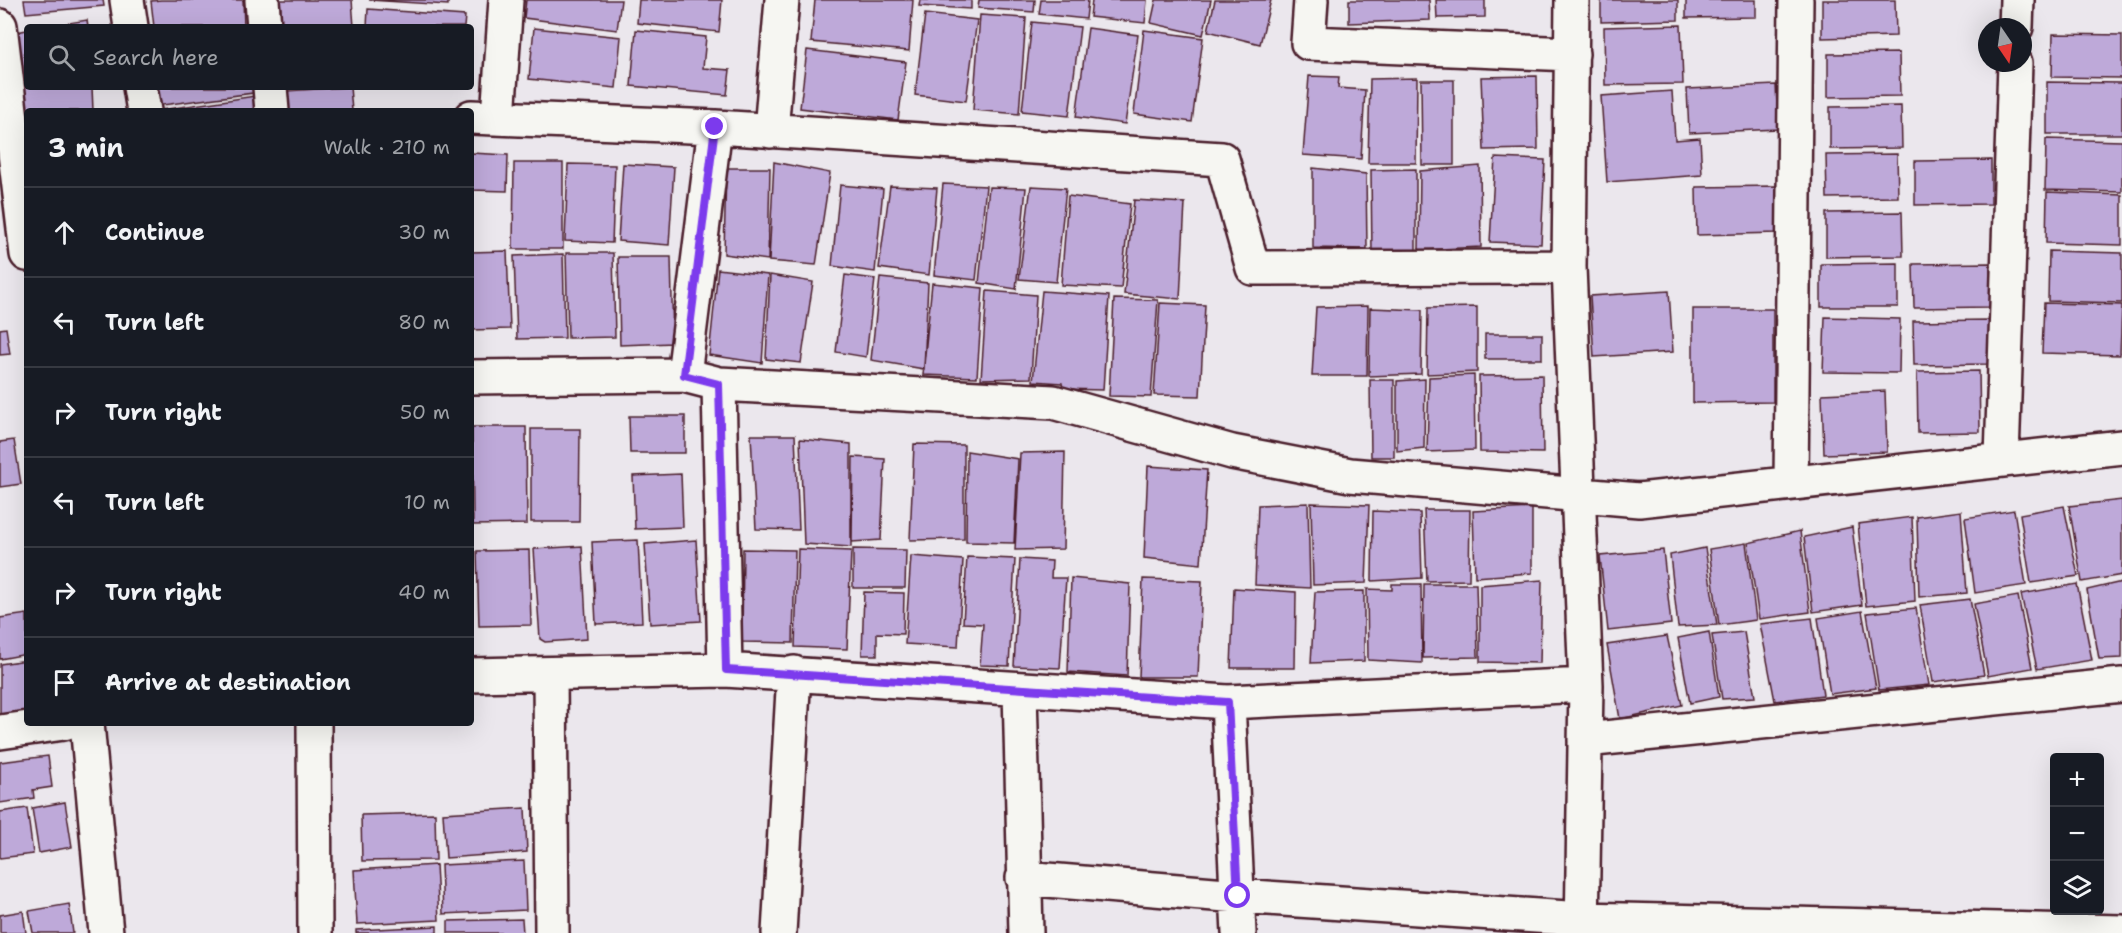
<!DOCTYPE html>
<html lang="en">
<head>
<meta charset="utf-8">
<style>
	body { margin:0; font-family:"Shantell Sans",sans-serif; background:#20242c; color:#f1f3f6 }
	.controls { position:absolute; right:18px; bottom:18px; display:grid; overflow:hidden; border-radius:6px; box-shadow:0 6px 24px #0002 }
	.controls button { width:54px; height:54px; display:grid; place-items:center; padding:0; border:0; border-bottom:2px solid #363941; background:#171b24; color:#f1f3f6; font:30px sans-serif }
	.compass { position:absolute; left:1978px; top:18px; width:54px; height:54px; border-radius:50%; background:#171b24; box-shadow:0 6px 24px #0002; rotate:167deg }
	.stop { position:absolute; width:18px; height:18px; margin:-14px; border:4px solid #7c3aed; border-radius:50%; background:#fff }
	.stop.end { background:#7c3aed; border-color:#fff; box-shadow:0 2px 6px #0008 }
	.list { margin:0; padding:0; list-style:none }
	h2 { display:flex; justify-content:space-between; align-items:center; height:78px; margin:0; padding:0 24px; font-size:26px }
	h2 small { font-size:20px; font-weight:400; color:#9ea1a6 }
	.list li { display:grid; grid-template-columns:39px 1fr auto; gap:18px; align-items:center; box-sizing:border-box; height:90px; padding:0 24px; border-top:2px solid #363941 }
	.list b { display:block; font-size:22px; white-space:nowrap }
	.list em { font-size:20px; font-style:normal; color:#9ea1a6 }
	.icon { flex:none; width:33px; height:33px; fill:none; stroke:currentColor; stroke-width:2; stroke-linecap:round; stroke-linejoin:round }
	.map { position:relative; flex:none; width:2122px; height:933px; overflow:hidden }
	.search { position:absolute; background:#171b24; box-shadow:0 6px 24px #0002; left:24px; top:24px; width:450px; height:66px; display:flex; align-items:center; gap:15px; box-sizing:border-box; padding:0 21px; border-radius:6px; color:#9ea1a6; font-size:22px }
	.panel { position:absolute; background:#171b24; box-shadow:0 6px 24px #0002; left:24px; top:108px; width:450px; height:618px; border-radius:6px }
	.map>svg:first-child { display:block }
	.building { fill:#bea9d9; stroke:#4a1f2b; stroke-width:1.5 }
	.lines { fill:none; stroke-linecap:round; stroke-linejoin:round }
	.minor-casing { stroke:#4a1f2b; stroke-width:38 }
	.minor { stroke:#f6f6f2; stroke-width:33 }
	.route { stroke:#7c3aed; stroke-width:8 }
</style>
</head>
<body>
<div class="map">
<svg width="2122" height="933" viewBox="0 0 2122 933">
	<rect width="100%" height="100%" fill="#ebe7ed"/>
	<filter id="ink" filterUnits="userSpaceOnUse"><feTurbulence type="fractalNoise" baseFrequency=".0167" numOctaves="2"/><feDisplacementMap in="SourceGraphic" scale="12" xChannelSelector="R" yChannelSelector="G"/><feConvolveMatrix kernelMatrix="1 2 1 2 8 2 1 2 1" color-interpolation-filters="sRGB"/></filter>
	<g filter="url(#ink)">
		<path class="building" d="M24,0H103L104,6L26,13Z
			M161,0H243L244,27H154L151,1Z
			M280,0H352L354,27H282Z
			M369,0H448V5Z
			M526,0H621L617,30L524,18Z
			M639,0H722L719,32L637,23Z
			M815,0H913L909,51L811,42Z
			M920,0H971V9L919,6Z
			M979,0H1035L1034,12L978,8Z
			M1041,0H1088L1086,19L1039,14Z
			M1092,0H1147L1145,23L1090,17Z
			M1156,0H1211L1203,35L1151,23Z
			M1215,0H1271L1260,44L1208,31Z
			M1349,0H1429L1430,20L1349,23Z
			M1436,0H1485V17L1437,18Z
			M1601,0H1678V20L1601,22Z
			M1686,0H1756V17L1686,18Z
			M1822,0H1895L1896,36L1822,38Z
			M368,9L465,16L464,27H367Z
			M925,14L977,20L966,101L915,95Z
			M980,15L1026,18L1019,114L973,110Z
			M87,20L88,27H45Z
			M1032,22L1080,27L1069,116L1022,111Z
			M1681,25L1683,84L1605,85L1604,27Z
			M534,28L621,37L616,88L529,79Z
			M1088,28L1138,35L1125,124L1076,117Z
			M27,30V87H92L93,111H27V117L11,33Z
			M636,30L706,37L703,68L730,70L727,95L631,86Z
			M1144,30L1203,38L1192,122L1134,114Z
			M2053,34L2122,35V78L2052,77Z
			M807,50L906,62L898,120L800,108Z
			M1899,53L1900,96L1828,97V54Z
			M1309,76L1339,77L1338,88L1365,90L1361,159L1303,155Z
			M1537,76L1538,149L1484,150L1481,77Z
			M1417,78L1416,163H1368L1370,79Z
			M1421,80H1454V165H1422Z
			M2047,82L2122,83V134H2047Z
			M1776,85L1778,129L1689,133L1687,89Z
			M152,87H252L253,93L155,106Z
			M350,87L352,111H287L285,91Z
			M1672,91L1675,140L1700,138L1702,175L1607,182L1601,96Z
			M255,96L256,111H161V110Z
			M1901,106L1902,148L1830,149V107Z
			M2046,139L2122,141V192L2045,190Z
			M471,153L508,155L507,191L471,190Z
			M1897,154L1898,197L1827,198L1826,155Z
			M1495,158L1545,160L1541,244L1490,242Z
			M1991,160V204L1915,205V161Z
			M774,162L830,173L816,265L769,261Z
			M514,163H563V249H513Z
			M568,164L615,165L612,243L565,241Z
			M623,164L674,167L669,245L618,241Z
			M1480,166L1481,247L1419,250L1420,171Z
			M726,168H770L768,260L724,254Z
			M1313,168L1366,174L1367,249L1313,248Z
			M1416,169V253L1372,254L1371,170Z
			M943,184L986,186L976,280L934,275Z
			M840,185L883,189L875,272L832,266Z
			M890,186L937,188L929,275L879,268Z
			M1031,186L1066,188L1056,282L1019,279Z
			M1776,186L1778,233L1697,235L1696,187Z
			M989,187L1026,188L1016,289L979,283Z
			M2047,192L2122,195V245L2046,243Z
			M1068,196L1130,204L1121,288L1061,285Z
			M1134,200L1185,203L1180,299L1124,294Z
			M1902,212L1903,256L1826,257V213Z
			M507,251L510,329L471,330V252Z
			M2049,251L2122,253V303L2048,301Z
			M566,253H613L615,337L568,338Z
			M563,254L565,338L517,339L514,256Z
			M618,257H671L673,343L620,345Z
			M1898,263V307H1821V264Z
			M1990,263V307L1914,308L1913,264Z
			M718,269L768,275L762,363L709,355Z
			M770,275L813,282L801,363L766,359Z
			M845,275L875,279L866,357L836,352Z
			M880,278L928,283L924,369L871,360Z
			M932,283L983,288L977,377L923,375Z
			M987,291L1036,295L1031,378L981,379Z
			M1042,291L1109,296L1103,390L1063,389L1062,383L1033,381Z
			M1669,291L1673,352L1594,357L1590,296Z
			M1114,299L1158,300L1151,397L1109,396Z
			M1160,303L1205,305L1200,396L1154,395Z
			M2044,303L2122,305L2120,355L2042,353Z
			M1368,306L1367,376H1312L1316,307Z
			M1477,307V372L1427,374L1428,308Z
			M1370,308L1422,310L1421,374L1369,376Z
			M1693,309H1773V402L1693,403Z
			M1825,317L1900,319L1899,373L1823,372Z
			M1990,320V364L1914,365L1913,321Z
			M6,328L10,354L0,355V329Z
			M1485,334H1542V359H1485Z
			M1979,371L1980,432L1918,433L1917,372Z
			M1474,375L1475,450L1427,452L1429,377Z
			M1542,375L1543,453L1480,452L1479,376Z
			M1425,379L1424,448L1397,451V381Z
			M1370,380H1394V457H1371Z
			M1885,391L1887,452L1824,454L1822,394Z
			M629,416H685V453H630Z
			M472,427H526L527,524L473,525Z
			M531,429H580L579,522H531Z
			M751,435H795L799,530L756,529Z
			M800,439L851,444V547L804,544Z
			M14,440L21,484L0,487V442Z
			M914,444L964,445V539L910,540Z
			M967,451L1018,459L1014,543L966,542Z
			M1065,452L1063,549L1015,550L1020,453Z
			M853,457L885,459L881,540L852,542Z
			M1148,466L1207,470L1201,564L1144,558Z
			M681,474L683,527L635,529L633,476Z
			M2122,500V575L2082,582L2069,506Z
			M1308,503L1310,588L1255,585L1258,505Z
			M1311,503L1369,505L1366,583L1313,585Z
			M2064,506L2078,576L2031,583L2020,514Z
			M1532,508V573L1475,577L1473,511Z
			M1424,510H1470L1469,580L1427,581Z
			M2014,510L2026,585L1975,593L1965,518Z
			M1373,511L1420,513L1422,578L1372,581Z
			M1961,511L1967,593L1919,597L1917,517Z
			M1912,517L1915,601L1866,606L1858,524Z
			M1852,527L1862,605L1813,612L1804,537Z
			M1800,531L1810,612L1759,619L1748,543Z
			M638,540L642,622L596,624L592,542Z
			M696,540L701,621L650,624L645,544Z
			M1746,543L1756,620L1719,625L1709,549Z
			M582,546L587,639L545,642L540,639L534,549Z
			M1705,548L1717,625L1678,627L1670,555Z
			M743,549L795,550L793,643L742,642Z
			M798,549L851,551L847,649L795,647Z
			M853,549L906,550L905,588H853Z
			M529,550L531,625L479,626L477,551Z
			M1663,550L1671,624L1608,631L1600,556Z
			M911,556L963,560L958,647L905,644Z
			M967,557L1015,559L1009,666L980,665L983,624L963,623Z
			M1020,559L1052,561L1051,578H1066L1060,668L1014,666Z
			M1071,578L1130,584L1127,676L1068,672Z
			M1143,579L1202,581L1198,677H1139Z
			M1542,580L1540,663L1480,662V585Z
			M2122,582V658L2099,659L2087,590Z
			M1392,584H1421L1422,663L1368,660L1367,589L1392,590Z
			M1424,584H1476L1478,657L1423,658Z
			M2077,584L2092,660L2037,669L2021,594Z
			M1234,588L1296,592L1295,668H1231Z
			M1364,591V661L1311,663L1315,592Z
			M864,592L904,593L903,634L877,633V655H862Z
			M2018,596L2032,668L1988,676L1974,604Z
			M1970,599L1984,675L1933,682L1920,605Z
			M1916,608L1929,685L1879,690L1867,613Z
			M1862,611L1876,688L1830,694L1818,618Z
			M27,614V654L0,659V618Z
			M1812,618L1823,695L1775,701L1760,624Z
			M1709,632L1719,697L1690,703L1678,638Z
			M1744,632L1755,697L1722,699L1712,635Z
			M1667,636L1682,705L1620,719L1607,645Z
			M27,660V715L0,718V664Z
			M48,756L52,787L33,790L34,798L0,803V762Z
			M65,802L72,847L39,853L32,808Z
			M27,808L33,854L0,858V812Z
			M525,808L527,852L446,858L443,813Z
			M435,813L436,860L362,861L361,815Z
			M524,861L526,910L443,914L441,865Z
			M436,865L439,920L357,924L354,870Z
			M69,904L73,933H33L29,911Z
			M23,911L26,933H0V915Z
			M522,919L523,933H448V921Z
			M437,926V933H356V930Z"/>
		<g class="lines">
			<g class="minor-casing">
				<path id="minor" d="M127,0L131,27
					M262,0L264,27
					M1311,0L1308,43L1572,54
					M0,26L27,254
					M2016,27L2017,0
					M140,87L144,111
					M270,87L272,111
					M471,117L715,127L684,375
					M498,117L506,0
					M715,127L1222,159L1253,268L1569,267L1572,0
					M771,131L782,0
					M1569,267L1586,685
					M471,377L684,375L719,384L725,670
					M719,384L1053,402L1232,452L1350,475L1639,500L2122,447
					M2002,458L2015,63
					M1791,483L1796,0
					M550,674L552,933
					M471,675L725,670L1228,702L1586,685L1582,933
					M1020,690L1026,933
					M1228,702L1239,933
					M87,723L106,933
					M314,723L315,933
					M0,732L64,723
					M1585,740L2122,685
					M1023,878L1238,896L1582,919L2122,932
					M779,933L794,673"/>
			</g>
			<use href="#minor" class="minor"/>
		</g>
	</g>
	<g class="lines" filter="url(#ink)">
		<path class="route" d="M715,127L684,375L719,384L726,670L1228,702L1238,896"/>
	</g>
</svg>
<div class="controls">
<button>+</button>
<button>−</button>
<button><svg class="icon" aria-label="layers" viewBox="0 0 24 24"><path d="M12 4l9 5-9 5-9-5zM3 14l9 5 9-5"/></svg></button>
</div>
<svg class="compass" viewBox="-18 -18 36 36"><path d="M0-13l5 13h-10z" fill="#e53935"/><path d="M0 13l5-13h-10z" fill="#9ea1a6"/></svg>
<div class="stop" style="left:1238px;top:896px"></div>
<div class="stop end" style="left:715px;top:127px"></div>
<div class="search"><svg class="icon" aria-label="search" viewBox="0 0 24 24"><circle cx="10" cy="10" r="6"/><path d="M15 15l6 6"/></svg>Search here</div>
<section class="panel">
<h2>3 min<small>Walk · 210 m</small></h2>
<ul class="list">
<li><svg class="icon" aria-label="ahead" viewBox="0 0 24 24"><path d="M12 20V5M6 11l6-6 6 6"/></svg><div><b>Continue</b></div><em>30 m</em></li>
<li><svg class="icon" aria-label="left" viewBox="0 0 24 24"><path d="M17 20v-9H6M10 6l-5 5 5 5"/></svg><div><b>Turn left</b></div><em>80 m</em></li>
<li><svg class="icon" aria-label="right" viewBox="0 0 24 24"><path d="M7 20v-9h11M14 6l5 5-5 5"/></svg><div><b>Turn right</b></div><em>50 m</em></li>
<li><svg class="icon" aria-label="left" viewBox="0 0 24 24"><path d="M17 20v-9H6M10 6l-5 5 5 5"/></svg><div><b>Turn left</b></div><em>10 m</em></li>
<li><svg class="icon" aria-label="right" viewBox="0 0 24 24"><path d="M7 20v-9h11M14 6l5 5-5 5"/></svg><div><b>Turn right</b></div><em>40 m</em></li>
<li><svg class="icon" aria-label="arrive" viewBox="0 0 24 24"><path d="M6 21V4h12l-3 4 3 4H6"/></svg><div><b>Arrive at destination</b></div></li>
</ul>
</section>
</div>
</body>
</html>
